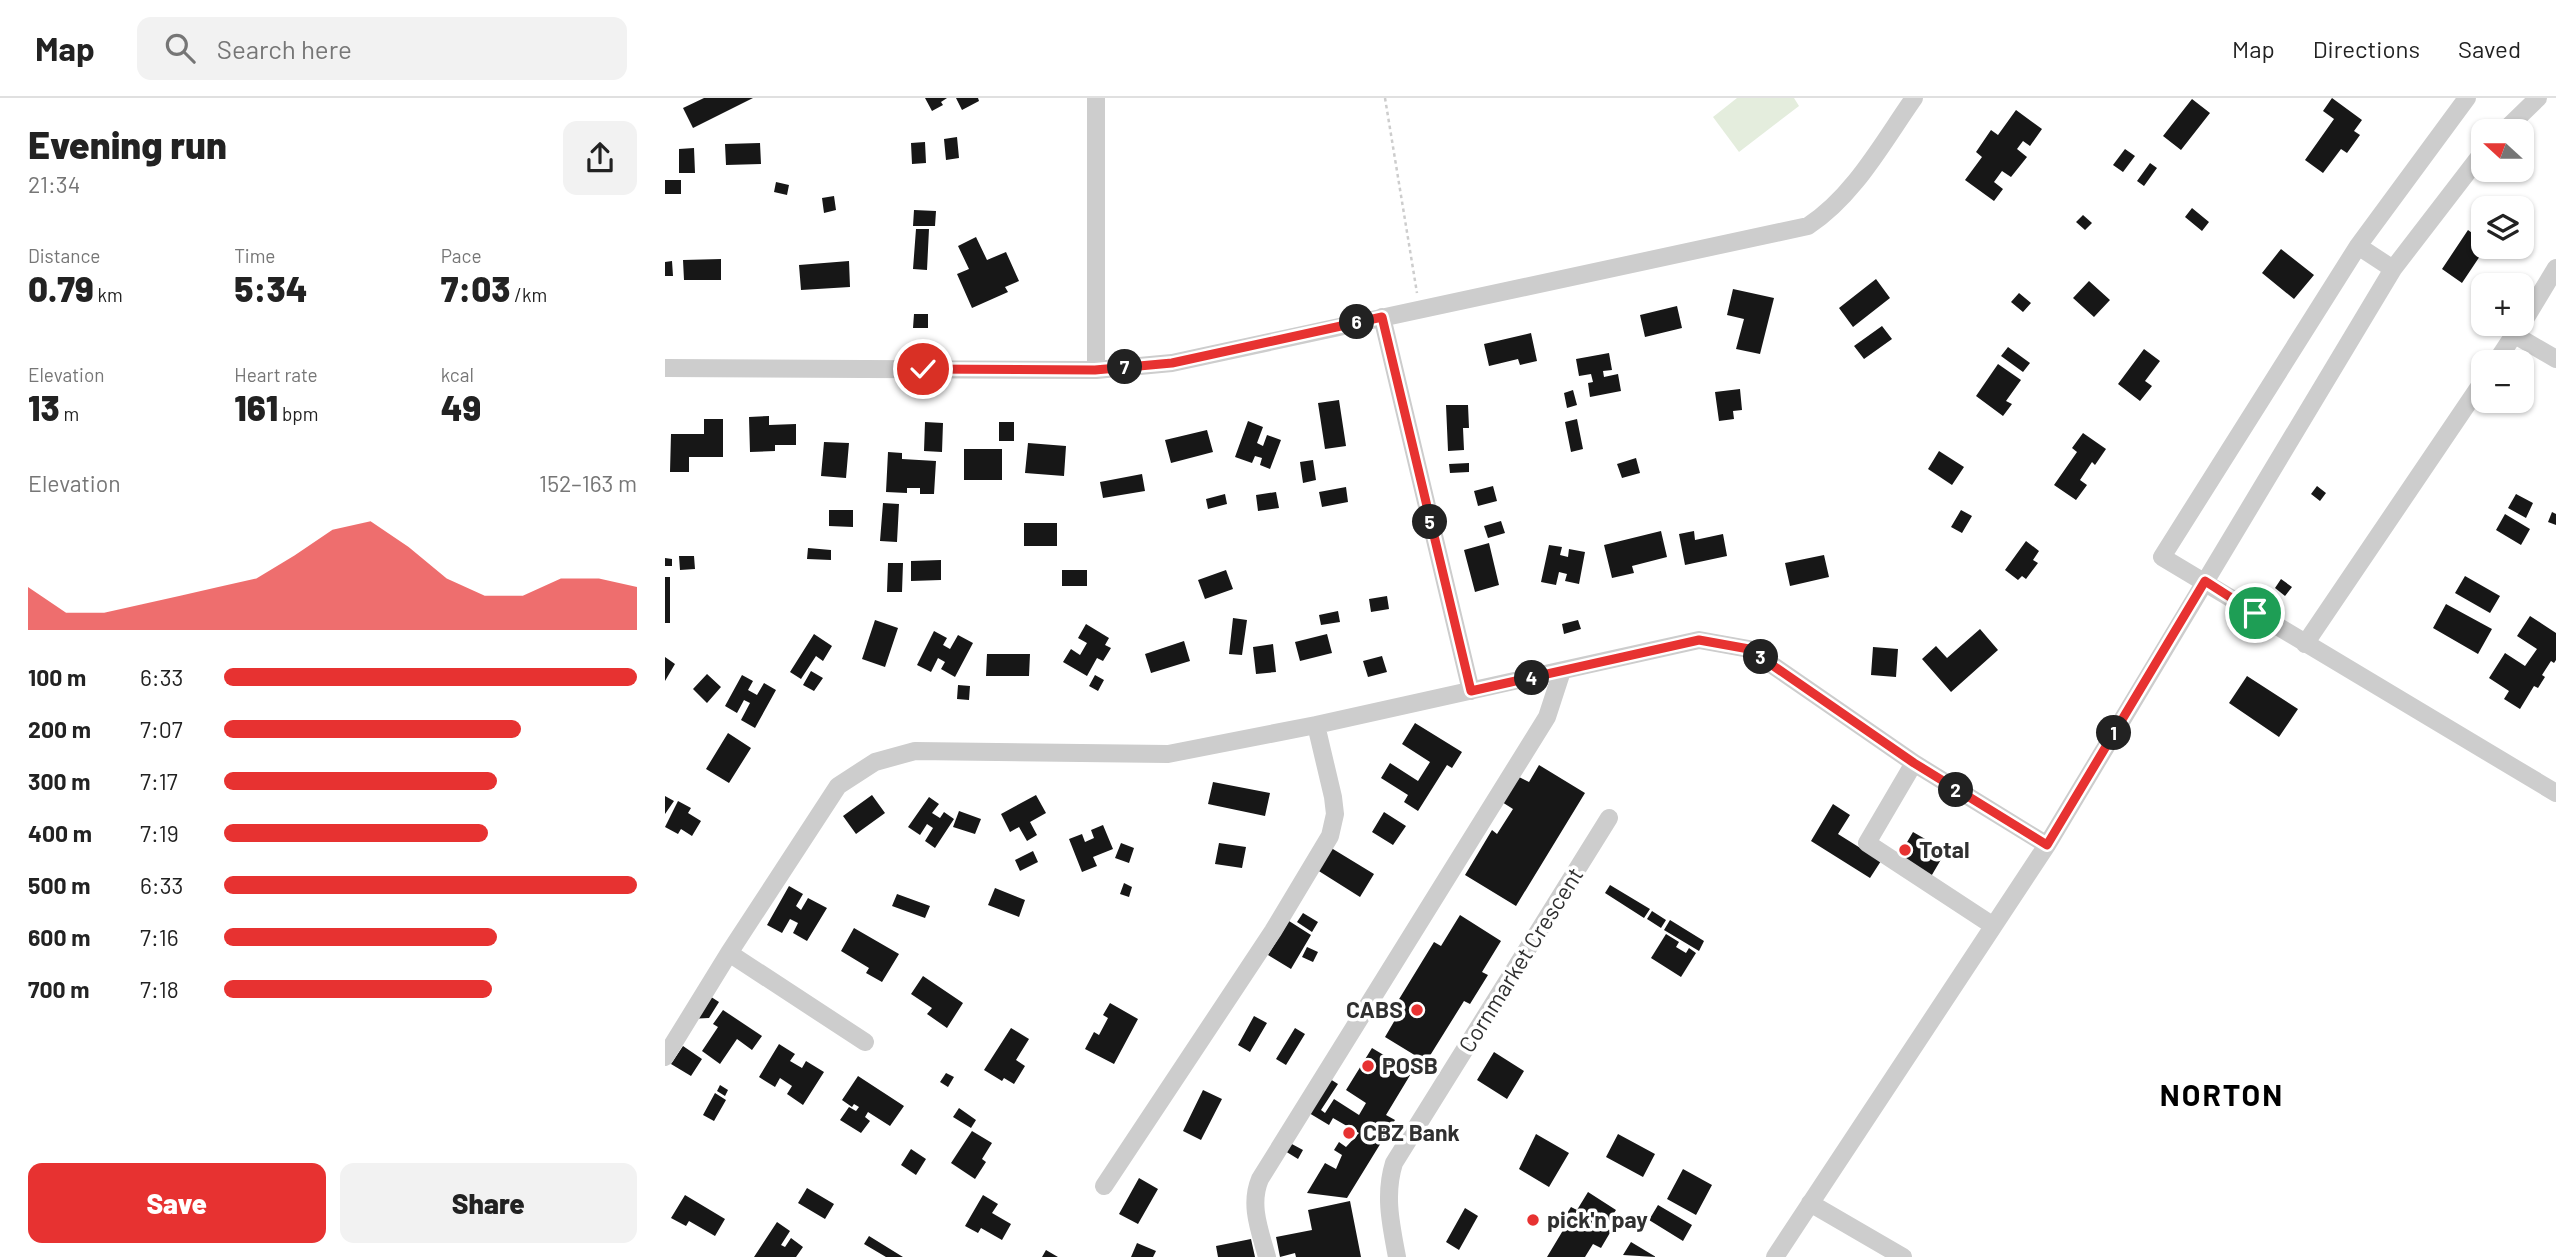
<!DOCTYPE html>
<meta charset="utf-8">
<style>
body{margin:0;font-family:Barlow,sans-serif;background:#f2f2f2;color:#222;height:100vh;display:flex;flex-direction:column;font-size:26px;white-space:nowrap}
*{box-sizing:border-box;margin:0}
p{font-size:23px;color:#767676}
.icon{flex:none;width:38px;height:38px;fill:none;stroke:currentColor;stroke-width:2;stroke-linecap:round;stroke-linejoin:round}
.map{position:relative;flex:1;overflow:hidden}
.drawer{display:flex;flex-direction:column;background:#fff;width:665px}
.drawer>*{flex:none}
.needle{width:46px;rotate:291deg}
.buttons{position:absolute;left:1806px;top:21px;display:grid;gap:14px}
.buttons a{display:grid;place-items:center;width:63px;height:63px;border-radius:14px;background:#fff;box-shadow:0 2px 5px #0004;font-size:35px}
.pin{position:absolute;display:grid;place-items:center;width:60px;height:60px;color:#fff;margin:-30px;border:4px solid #fff;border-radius:50%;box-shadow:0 2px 7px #0007}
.km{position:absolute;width:35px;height:35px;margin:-18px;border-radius:50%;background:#222;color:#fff;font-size:19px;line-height:35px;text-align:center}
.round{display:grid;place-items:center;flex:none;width:74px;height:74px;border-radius:14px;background:#f2f2f2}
.headline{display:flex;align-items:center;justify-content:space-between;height:119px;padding:0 28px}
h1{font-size:38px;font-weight:800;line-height:52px}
.figures{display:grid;grid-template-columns:repeat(3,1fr);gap:10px;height:119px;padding:7px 28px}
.figures div{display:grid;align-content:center}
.figures b{font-size:35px;font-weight:800}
.figures small{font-size:19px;font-weight:400}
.figures p{font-size:19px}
.chart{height:196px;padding:14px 28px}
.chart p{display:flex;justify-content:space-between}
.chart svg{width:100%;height:126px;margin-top:7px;fill:#e73231;opacity:.7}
.cta{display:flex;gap:14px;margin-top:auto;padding:14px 28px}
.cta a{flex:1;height:80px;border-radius:14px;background:#e73231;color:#fff;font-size:28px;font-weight:800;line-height:80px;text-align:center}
.cta a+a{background:#f2f2f2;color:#222}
ul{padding:0 28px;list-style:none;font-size:23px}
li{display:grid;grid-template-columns:112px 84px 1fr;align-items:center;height:52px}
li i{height:18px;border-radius:9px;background:#e73231}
header{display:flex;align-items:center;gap:42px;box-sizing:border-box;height:98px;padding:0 35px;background:#fff;border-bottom:2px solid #e0e0e0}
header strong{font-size:33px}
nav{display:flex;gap:38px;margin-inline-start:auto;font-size:24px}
.search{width:490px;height:63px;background:#f2f2f2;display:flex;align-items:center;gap:18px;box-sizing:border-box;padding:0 24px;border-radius:14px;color:#767676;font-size:26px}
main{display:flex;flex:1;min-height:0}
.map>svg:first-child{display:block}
</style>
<header>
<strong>Map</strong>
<div class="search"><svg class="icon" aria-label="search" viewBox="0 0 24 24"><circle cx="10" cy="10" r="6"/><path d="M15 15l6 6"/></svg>Search here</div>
<nav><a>Map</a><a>Directions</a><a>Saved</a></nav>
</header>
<main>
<section class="drawer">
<div class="headline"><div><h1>Evening run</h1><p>21:34</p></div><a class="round"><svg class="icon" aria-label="share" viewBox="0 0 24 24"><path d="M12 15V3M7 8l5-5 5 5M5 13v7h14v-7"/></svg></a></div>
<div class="figures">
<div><p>Distance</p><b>0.79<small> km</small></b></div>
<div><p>Time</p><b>5:34</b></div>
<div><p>Pace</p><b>7:03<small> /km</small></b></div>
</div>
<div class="figures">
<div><p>Elevation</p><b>13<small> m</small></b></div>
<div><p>Heart rate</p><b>161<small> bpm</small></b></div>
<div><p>kcal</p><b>49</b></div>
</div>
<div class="chart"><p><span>Elevation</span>152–163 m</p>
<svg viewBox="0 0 160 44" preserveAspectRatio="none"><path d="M0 44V29L10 38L20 38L30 35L40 32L50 29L60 26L70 18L80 9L90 6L100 15L110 26L120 32L130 32L140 26L150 26L160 29V44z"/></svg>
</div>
<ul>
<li><b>100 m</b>6:33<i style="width:100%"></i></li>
<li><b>200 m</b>7:07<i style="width:72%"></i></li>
<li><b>300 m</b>7:17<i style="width:66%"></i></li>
<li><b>400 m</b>7:19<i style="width:64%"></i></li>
<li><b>500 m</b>6:33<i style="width:100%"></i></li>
<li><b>600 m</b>7:16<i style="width:66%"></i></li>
<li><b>700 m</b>7:18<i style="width:65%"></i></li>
</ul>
<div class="cta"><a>Save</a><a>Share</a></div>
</section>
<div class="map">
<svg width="1891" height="1159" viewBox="0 0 1891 1159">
<rect width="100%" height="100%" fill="#fff"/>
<path fill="#e4eddd" d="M1072 0H1129L1134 8 1074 54 1048 19Z"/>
<path fill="#171717" d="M39 0H88L28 30 18 10Z
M260 0H282L276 4 278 7 267 13Z
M291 0H313L314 3 297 12Z
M1667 0 1697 22 1689 33 1695 37 1682 55 1676 51 1658 75 1640 62 1669 21 1658 13Z
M1527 1 1545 15 1516 52 1498 38Z
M1351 12 1377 31 1365 48 1358 43 1352 51 1362 59 1346 79 1337 73 1329 84 1338 91 1329 103 1300 82 1317 59 1311 54 1326 32 1333 37Z
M292 39 294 60 281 62 279 41Z
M260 44 261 65 247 66 246 45Z
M95 45 96 66 61 67 60 46Z
M29 50 30 75H14V51Z
M1460 51 1470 58 1458 74 1448 67Z
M1485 65 1492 70 1479 88 1472 83Z
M0 82H16V96H0Z
M111 84 124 87 122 97 109 94Z
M169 98 171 112 159 115 157 100Z
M1527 110 1544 124 1537 133 1520 119Z
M249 112 271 113 270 128H248Z
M1418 117 1427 125 1420 132 1411 124Z
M251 131H264L262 172 248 171Z
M1803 132 1818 143V149H1821L1797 185 1777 171Z
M311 139 322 162 341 154 354 183 340 189 343 194 307 210 292 176 304 171 293 148Z
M1616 151 1649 177 1629 201 1597 175Z
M56 161V182H19L18 162Z
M7 163 8 178H0V164Z
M184 163 185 189 136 192 134 167Z
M1211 181 1225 200 1188 229 1174 210Z
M1424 183 1445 202 1429 219 1408 200Z
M1068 191 1109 200 1095 256 1071 251 1079 221 1062 217Z
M1354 195 1366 205 1358 214 1346 204Z
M1012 208 1017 230 980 239 975 217Z
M249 216H263V230H248Z
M1217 228 1227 241 1199 261 1189 248Z
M866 235 872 263 855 267 853 261 824 268 819 246Z
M1343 249 1365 265 1358 274 1336 258Z
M1479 251 1495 263 1480 283 1487 288 1475 303 1453 286Z
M944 255 947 272 938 273 939 279 953 276 956 293 925 299 923 285 928 284 926 276 914 278 911 261Z
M1333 266 1356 282 1341 303 1347 306 1338 318 1311 298Z
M1075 291 1077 312 1068 313 1069 321 1054 323 1050 294Z
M908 292 912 307 902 310 899 295Z
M674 302 681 348 660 351 653 305Z
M781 307H803L804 330H798L799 352 783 353Z
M104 318V327L131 326V347H110V353L85 354 84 319Z
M39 321H58V359H24V374H5L6 336H39Z
M912 321 918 351 906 354 900 324Z
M583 323 598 329 592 345 598 348 602 337 616 342 605 371 595 367 597 360 590 358 587 365 570 359Z
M260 324 278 325 277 354 259 353Z
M334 324H349V343H334Z
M542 332 548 354 506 365 500 342Z
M1418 335 1441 351 1430 367 1427 364 1415 382 1422 387 1411 402 1389 387 1412 354 1407 350Z
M159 344 184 345 181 380 156 378Z
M363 345 401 348 399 378 360 375Z
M299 351H337V382H299Z
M1274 353 1299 369 1287 387 1263 371Z
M223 354 237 355V361L271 363 269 396H255V390H242V395L221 394Z
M971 360 975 375 957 380 952 366Z
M648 362 651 382 638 385 635 364Z
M804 365V374L785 375 784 366Z
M477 376 480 393 438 400 435 384Z
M828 388 832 403 813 408 809 393Z
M1652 388 1661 395 1655 403 1646 396Z
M681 389 683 404 657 409 654 394Z
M611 394 614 410 593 413 591 397Z
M560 396 562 406 543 411 541 401Z
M1851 396 1868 405 1861 420 1843 410Z
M218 405 234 406 232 444 215 443Z
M164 412H188V429L164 428Z
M1296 412 1307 418 1297 435 1286 429Z
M1887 414 1891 416V427L1883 424Z
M1840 416 1865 431 1856 447 1831 432Z
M836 423 840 435 823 440 819 428Z
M359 425H392V448H359Z
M996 433 1002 459 967 468 969 475 947 480 939 447Z
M1029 433 1030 442 1058 436 1062 458 1020 467 1014 436Z
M1361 443 1374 453 1368 462 1373 465 1361 481 1357 478 1353 482 1340 472Z
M824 445 834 487 810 494 799 452Z
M884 447 897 449 895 457 903 459 904 451 920 454 914 486 900 483 902 476 894 474 891 487 876 484Z
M143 450 166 452V462L142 461Z
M1159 457 1164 479 1125 488 1120 465Z
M14 458H29L30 471 15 472Z
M0 460 7 461V468H0Z
M276 462V482L246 483V463Z
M223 465H238L237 494H222Z
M397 472H422V488H397Z
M561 472 568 491 540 501 533 482Z
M1800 478 1835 498 1825 515 1790 495Z
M0 479H5V525H0Z
M1616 481 1627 489 1620 498 1610 490Z
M722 498 724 511 706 514 704 501Z
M1781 506 1827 531 1813 556 1768 530Z
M673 513 675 524 656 527 654 517Z
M1865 518 1891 535V562L1889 565 1886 563 1877 577 1880 579 1873 590 1869 588 1855 611 1839 601 1844 593 1824 580 1840 555 1860 568 1872 551 1852 538Z
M568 520 582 522 577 557 564 556Z
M210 522 233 530 220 569 197 561Z
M913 522 916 531 899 536 897 526Z
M421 526 444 540 440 547 446 550 438 563 432 560 422 578 398 564 406 551 415 557 422 545 413 540Z
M1315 531 1333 552 1286 594 1257 561 1271 548 1282 560Z
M269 533 282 540 278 547 285 551 293 537 308 545 290 579 276 571 280 564 273 560 266 574 252 567Z
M149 536 167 548 158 563 151 558 136 581 125 574Z
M662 536 667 555 635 563 630 544Z
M519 543 525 563 486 575 480 556Z
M608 546 611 574 591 576 588 549Z
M1208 549 1233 551 1231 579 1206 577Z
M322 556H365L364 578H321Z
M717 558 722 574 703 579 698 563Z
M0 559 10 566 0 583Z
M146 573 158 580 149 593 138 587Z
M42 576 56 589 42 605 28 591Z
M77 577 88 583 83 592 92 597 99 585 111 592 90 630 76 622 85 605 79 602 72 615 60 608Z
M430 577 439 582 433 593 424 588Z
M1582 578 1633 611 1614 639 1564 605Z
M293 587 305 588 304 602 292 601Z
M750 625 797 654 787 670 782 667 753 713 739 704 743 697 716 680 725 665 753 683 765 664 737 646Z
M63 635 86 650 64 685 41 671Z
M874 667 920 695 851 808 800 777 827 732 832 736 848 711 837 704 852 678 864 684Z
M548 684 605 695 600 718 543 706Z
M207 697 220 715 191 736 178 718Z
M371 697 381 715 365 724 372 737 362 743 354 729 345 734 336 716Z
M0 698 9 703 0 716Z
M264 699 274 706 267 715 275 720 279 714 289 721 270 750 260 743 268 730 262 726 255 737 243 729Z
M13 703 26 710 23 715 36 723 27 738 16 731 13 736 0 729Z
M1168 706 1185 717 1173 736 1216 763 1205 780 1146 743Z
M294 713 316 721 310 736 288 729Z
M719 714 741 728 728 747 707 734Z
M438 727 448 751 428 759 432 768 417 774 404 741 417 736 420 744 429 740 426 732Z
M1248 734 1281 753 1261 787 1228 768Z
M456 745 469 750 464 765 450 760Z
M554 745 581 749 577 770 550 766Z
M663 748 709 776 695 799 649 770Z
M368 753 373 764 355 773 350 762Z
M459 785 467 789 464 799 455 796Z
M945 787 985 811 979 820 940 795Z
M124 788 138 796 131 808 136 812 143 800 162 810 142 843 128 835 133 825 125 821 117 835 102 827Z
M330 790 360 802 354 819 323 807Z
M232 796 265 808 260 820 227 808Z
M987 813 1001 822 996 830 982 821Z
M638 815 653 824 647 834 632 824Z
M795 817 836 843 817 874 823 877 805 906 799 903 761 964 720 939 734 915 728 911 769 844 776 848Z
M1005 822 1039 843 1034 853 999 832Z
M624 823 646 837 626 871 603 857Z
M189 830 234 856 217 884 201 875 204 870 176 853Z
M1001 836 1014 844 1011 849 1021 855 1024 850 1031 855 1016 879 986 860Z
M642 849 653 854 648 864 637 859Z
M258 878 298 905 282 930 262 916 267 910 246 896Z
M40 895 54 904 44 920 23 921Z
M445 905 473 921 449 966 420 951 429 934 434 937 443 920 438 917Z
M58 912 97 938 87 952 72 941 55 966 37 953 53 929 48 926Z
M589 918 602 925 585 954 573 947Z
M346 930 364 941 351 962 360 968 349 986 339 980 337 983 319 972Z
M630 930 640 936 621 967 611 961Z
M114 946 130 956 125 963 137 970 141 963 159 974 138 1007 122 996 127 988 115 980 110 989 94 979Z
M18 948 37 961 26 978 6 966Z
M707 950 747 974 721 1017 730 1022 682 1100 642 1095 660 1065 671 1071 677 1057 669 1052 674 1044 681 1049 694 1035 668 1020 664 1027 644 1015 665 981 673 986 656 1012 660 1015 669 1001 694 1017 701 1005 681 992Z
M829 954 859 973 842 1001 812 982Z
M281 975 289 979 283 989 275 984Z
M193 978 239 1008 225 1028 203 1014 200 1019 205 1023 196 1035 175 1022 184 1009 191 1013 194 1009 189 1006 187 1009 177 1002Z
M55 987 63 992 60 998 52 993Z
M538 992 557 1001 536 1042 518 1033Z
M50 995 61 1002 49 1023 38 1017Z
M294 1010 311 1022 306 1030 288 1019Z
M307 1033 327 1045 317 1061 321 1064 310 1081 286 1065Z
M871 1036 904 1055 884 1089 854 1071Z
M953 1036 990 1056 978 1079 941 1059Z
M625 1045 638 1052 633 1061 620 1053Z
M246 1051 261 1061 251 1077 236 1067Z
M1018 1071 1047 1087 1031 1117 1002 1101Z
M474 1080 493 1091 473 1126 454 1116Z
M142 1090 169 1106 160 1121 133 1105Z
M923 1094 951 1112 940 1129 946 1133 936 1150 928 1146 920 1159H882L900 1129 895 1126 906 1109 912 1112Z
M20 1097 60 1121 50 1138 24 1123 21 1128 6 1120Z
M318 1097 333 1106 327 1115 346 1126 337 1142 316 1130 313 1135 300 1128Z
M685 1103 696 1159H631L630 1155 615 1159 611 1139 647 1132 643 1112Z
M993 1107 1027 1127 1018 1143 984 1122Z
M800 1110 813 1118 794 1152 781 1144Z
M112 1124 125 1133 116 1147 120 1149 126 1140 138 1149 131 1159H89Z
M204 1138 238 1159H221L199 1146Z
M586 1141 590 1159H553L551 1148Z
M966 1144 991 1159 958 1157Z
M472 1145 491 1153 488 1159H466Z
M381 1152 393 1159H377Z"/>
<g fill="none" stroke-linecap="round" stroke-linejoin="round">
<path stroke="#cdcdcd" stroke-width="2.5" stroke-dasharray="3.5 3.5" stroke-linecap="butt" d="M720 0 752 195"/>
<path stroke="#cdcdcd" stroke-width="18" d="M1839 33 1873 0
M1693 148 1497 459 1891 695
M1728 171 1693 148 1802 0
M717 219 806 593
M1857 226 1891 170
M1850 237 1891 261
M1831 264 1856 226
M0 270 431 272 507 265 1143 128C1189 98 1218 44 1249 0
M431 272V0
M1640 546 1818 283
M1249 665 1202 745 1327 827
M64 855 200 944
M0 959 64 855 173 688 210 664 250 653 503 656 651 627 1034 542 1084 551 1249 665 1382 747
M439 1088 608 833 665 738 670 716 668 699 651 627
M1145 1105 1238 1159
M602 1159C595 1133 584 1107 595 1081L882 619 897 573
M732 1159C726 1127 719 1097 729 1065L944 720
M1110 1159 1382 747 1728 171 1818 54"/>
</g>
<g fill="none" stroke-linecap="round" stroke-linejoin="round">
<g stroke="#fff" stroke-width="14">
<path id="route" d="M258 271 430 272 507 265 717 219 806 593 1034 542 1084 551 1249 665 1382 747 1540 483 1590 515"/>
</g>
<use href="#route" stroke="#e73231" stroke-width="9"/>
</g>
<g fill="#e73231" stroke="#fff" stroke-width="2.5">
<circle cx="1240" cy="752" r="7"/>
<circle cx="752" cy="912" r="7"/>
<circle cx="703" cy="968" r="7"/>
<circle cx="684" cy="1035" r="7"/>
<circle cx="868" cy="1122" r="7"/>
</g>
<g text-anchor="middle" stroke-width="7" stroke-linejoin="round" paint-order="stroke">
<g font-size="23" font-weight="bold" fill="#303030" stroke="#fff" text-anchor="start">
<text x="1254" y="760">Total</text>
<text x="738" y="920" text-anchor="end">CABS</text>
<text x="717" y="976">POSB</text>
<text x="698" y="1043">CBZ Bank</text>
<text x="882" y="1130">pick'n pay</text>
</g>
<g font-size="23" fill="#303030" stroke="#fff">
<text transform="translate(856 862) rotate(-58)" y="8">Cornmarket Crescent</text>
</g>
<g font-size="30" font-weight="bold" letter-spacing="2" fill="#000" stroke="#fff">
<text x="1557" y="1008">NORTON</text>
</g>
</g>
</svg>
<div class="buttons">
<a><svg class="needle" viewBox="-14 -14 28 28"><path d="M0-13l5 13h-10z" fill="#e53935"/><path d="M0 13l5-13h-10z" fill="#767676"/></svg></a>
<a><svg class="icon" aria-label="layers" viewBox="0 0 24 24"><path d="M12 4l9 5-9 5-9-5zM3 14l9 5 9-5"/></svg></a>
<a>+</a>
<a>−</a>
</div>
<div class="pin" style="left:1590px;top:515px;background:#1e9e55"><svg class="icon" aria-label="arrive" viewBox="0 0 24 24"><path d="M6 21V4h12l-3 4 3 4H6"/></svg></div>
<div class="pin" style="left:258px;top:271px;background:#d93025"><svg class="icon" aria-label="check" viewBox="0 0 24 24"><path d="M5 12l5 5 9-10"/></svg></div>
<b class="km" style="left:1449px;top:635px">1</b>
<b class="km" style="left:1291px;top:692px">2</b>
<b class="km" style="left:1096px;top:559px">3</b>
<b class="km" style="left:867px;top:580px">4</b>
<b class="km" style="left:765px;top:424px">5</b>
<b class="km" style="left:692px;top:224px">6</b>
<b class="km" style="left:460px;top:269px">7</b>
</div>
</main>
